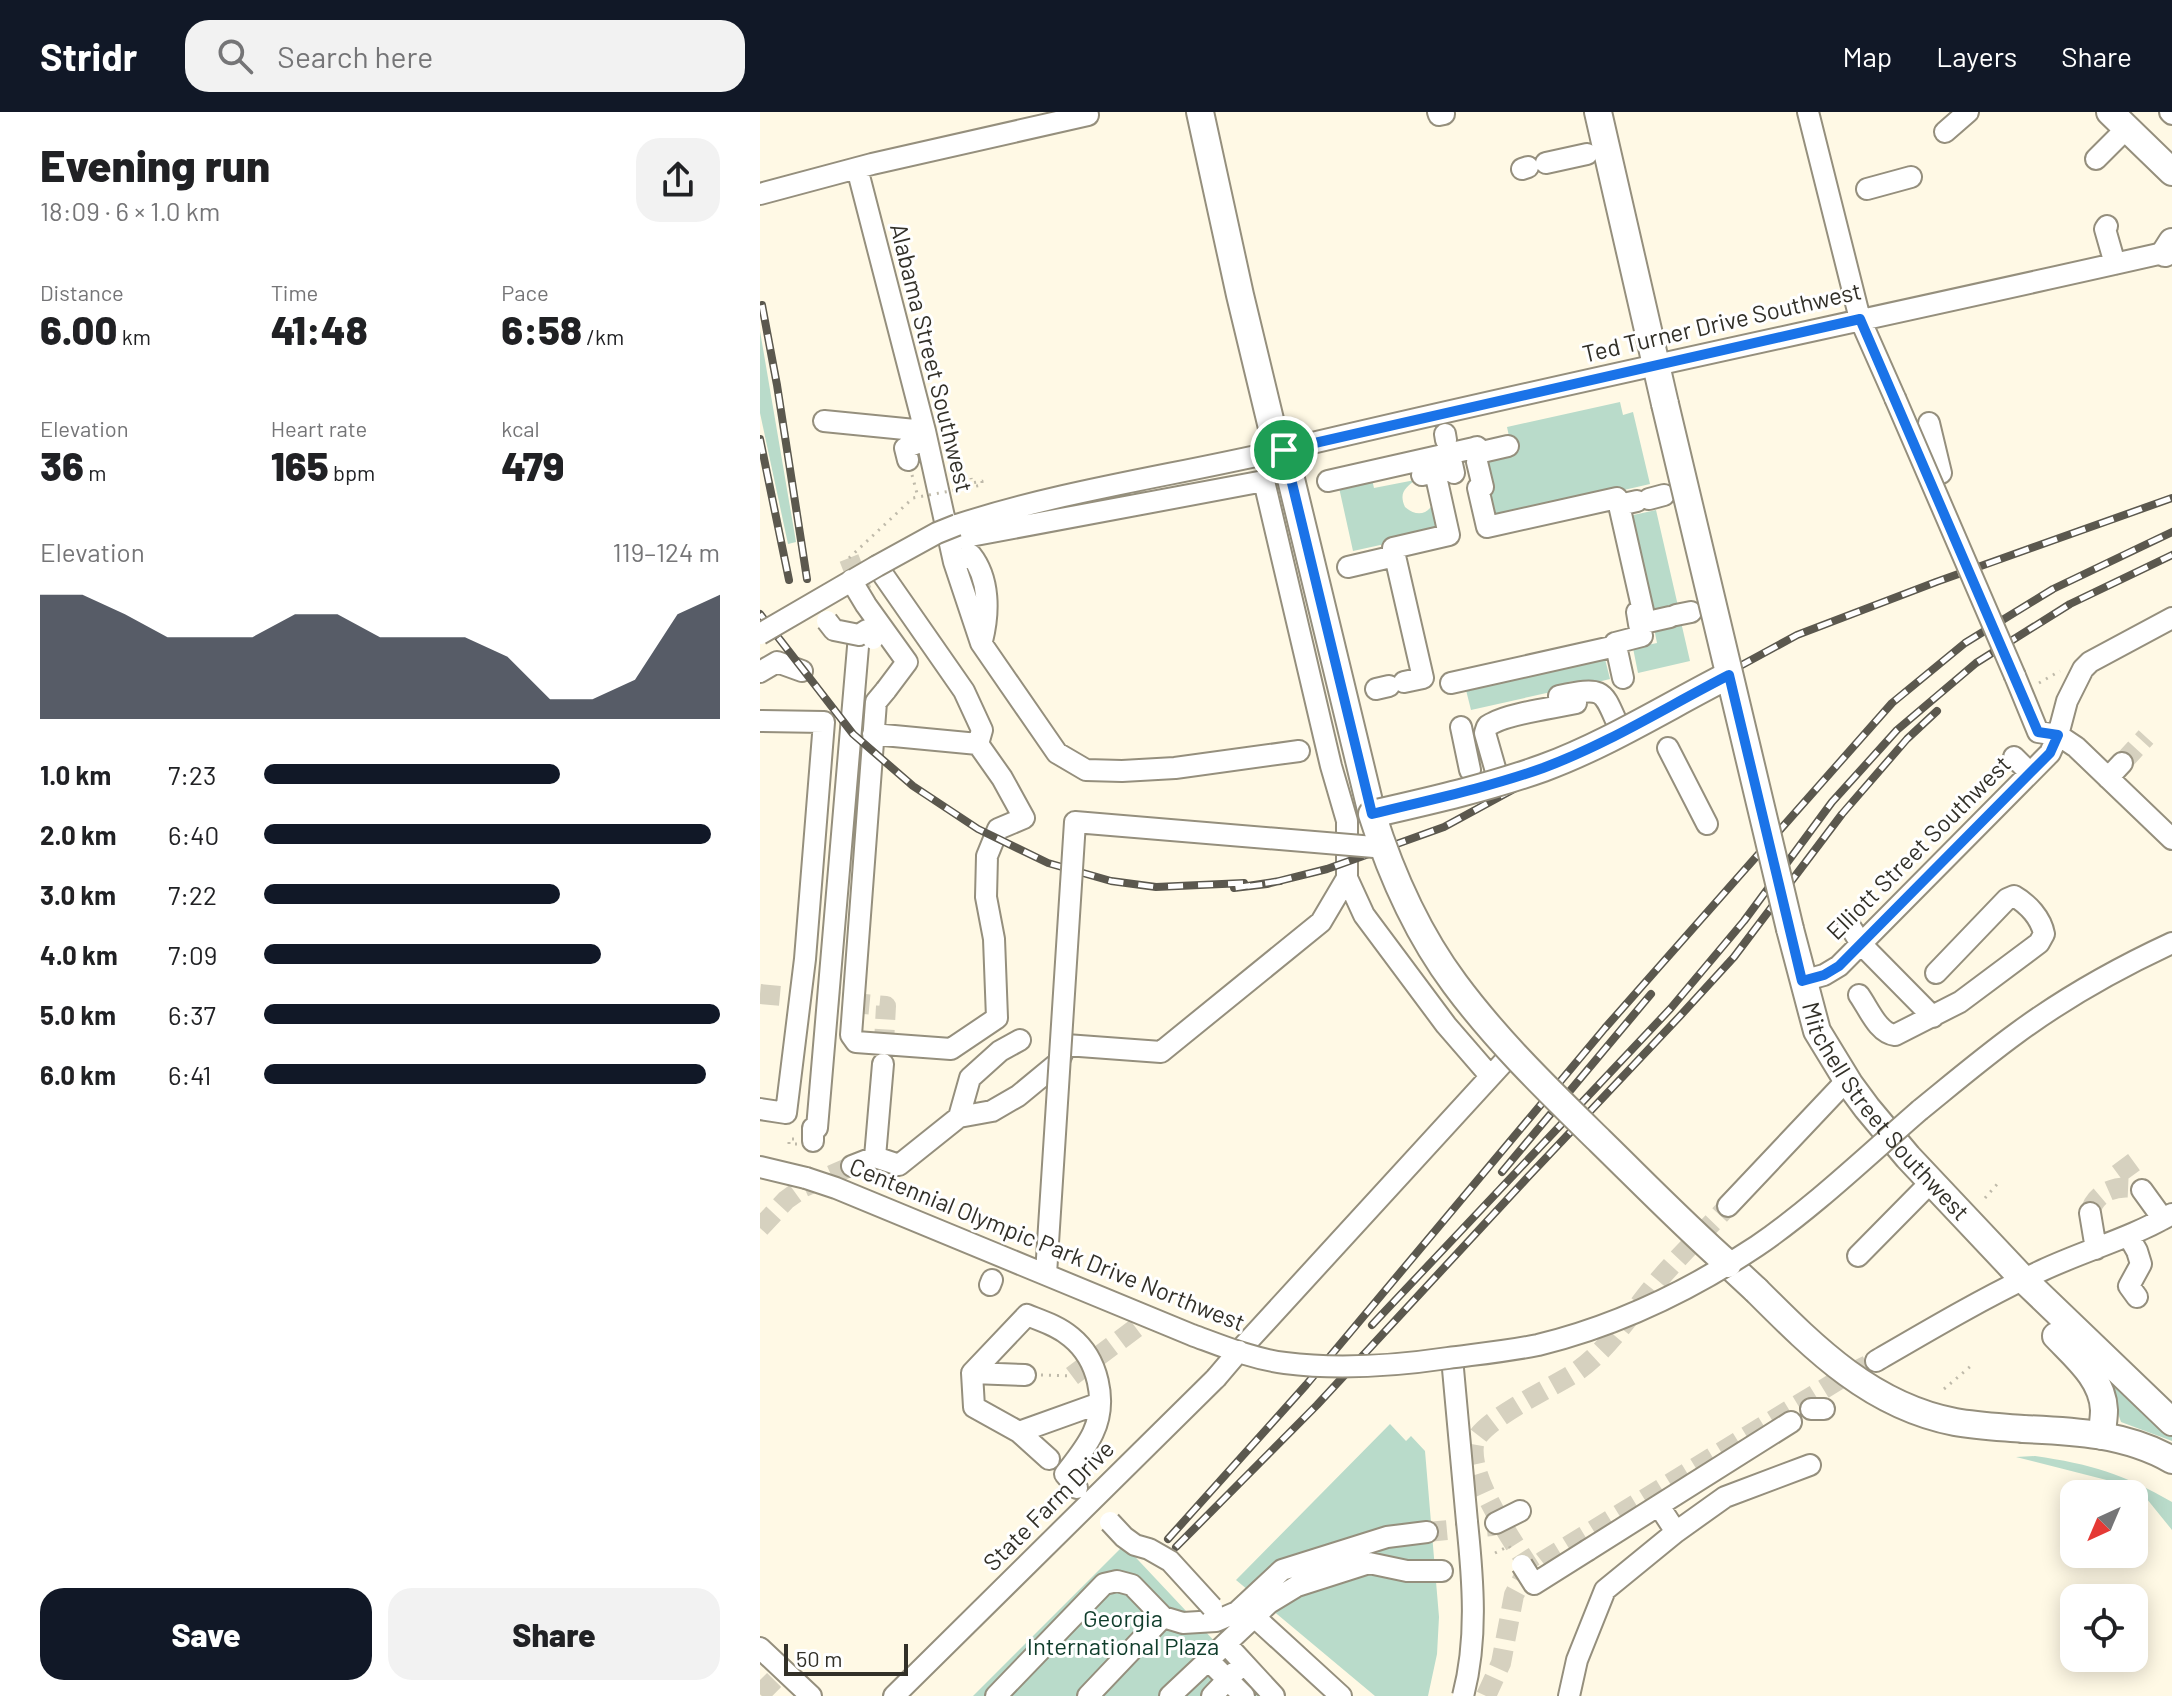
<!DOCTYPE html>
<meta charset="utf-8">
<style>
body{margin:0;font-family:Barlow,sans-serif;background:#f2f2f2;color:#202124;height:100vh;display:flex;flex-direction:column;font-size:30px;white-space:nowrap}
*{box-sizing:border-box;margin:0}
p{font-size:26px;color:#757577}
.icon{flex:none;width:44px;height:44px;fill:none;stroke:currentColor;stroke-width:2;stroke-linecap:round;stroke-linejoin:round}
.map{position:relative;flex:1;overflow:hidden}
.side{display:flex;flex-direction:column;background:#fff;width:760px}
.side>*{flex:none}
.needle{width:52px;rotate:224deg}
.fabs{position:absolute;left:1300px;top:1368px;display:grid;gap:16px}
.fabs a{display:grid;place-items:center;width:88px;height:88px;border-radius:16px;background:#fff;box-shadow:0 4px 20px #0003;font-size:40px}
.scale{position:absolute;left:24px;bottom:20px;width:124px;box-sizing:border-box;padding-left:8px;border:4px solid #323028;border-top:0;font-size:22px;line-height:28px;white-space:nowrap;color:#323028;-webkit-text-stroke:6px #fff;paint-order:stroke}
.pin{position:absolute;display:grid;place-items:center;width:68px;height:68px;color:#fff;margin:-34px;border:4px solid #fff;border-radius:50%;box-shadow:0 2px 8px #0007}
.round{display:grid;place-items:center;flex:none;width:84px;height:84px;border-radius:24px;background:#f2f2f2}
.overview{display:flex;align-items:center;justify-content:space-between;height:136px;padding:0 40px}
h1{font-size:44px;font-weight:800;line-height:60px}
.metrics{display:grid;grid-template-columns:repeat(3,1fr);gap:12px;height:136px;padding:8px 40px}
.metrics div{display:grid;align-content:center}
.metrics b{font-size:40px;font-weight:800}
.metrics small{font-size:22px;font-weight:400}
.metrics p{font-size:22px}
.chart{height:224px;padding:16px 40px}
.chart p{display:flex;justify-content:space-between}
.chart svg{width:100%;height:144px;margin-top:8px;fill:#111827;opacity:.7}
.action{display:flex;gap:16px;margin-top:auto;padding:16px 40px}
.action a{flex:1;height:92px;border-radius:24px;background:#111827;color:#fff;font-size:32px;font-weight:800;line-height:92px;text-align:center}
.action a+a{background:#f2f2f2;color:#202124}
ul{padding:0 40px;list-style:none;font-size:26px}
li{display:grid;grid-template-columns:128px 96px 1fr;align-items:center;height:60px}
li i{height:20px;border-radius:10px;background:#111827}
header{display:flex;align-items:center;gap:48px;box-sizing:border-box;height:112px;padding:0 40px;background:#111827;color:#fff}
header strong{font-size:38px}
nav{display:flex;gap:44px;margin-inline-start:auto;font-size:28px}
.search{width:560px;height:72px;background:#f2f2f2;display:flex;align-items:center;gap:20px;box-sizing:border-box;padding:0 28px;border-radius:24px;color:#757577;font-size:30px}
main{display:flex;flex:1;min-height:0}
.map>svg:first-child{display:block}
</style>
<header>
<strong>Stridr</strong>
<div class="search"><svg class="icon" aria-label="search" viewBox="0 0 24 24"><circle cx="10" cy="10" r="6"/><path d="M15 15l6 6"/></svg>Search here</div>
<nav><a>Map</a><a>Layers</a><a>Share</a></nav>
</header>
<main>
<section class="side">
<div class="overview"><div><h1>Evening run</h1><p>18:09 · 6 × 1.0 km</p></div><a class="round"><svg class="icon" aria-label="share" viewBox="0 0 24 24"><path d="M12 15V3M7 8l5-5 5 5M5 13v7h14v-7"/></svg></a></div>
<div class="metrics">
<div><p>Distance</p><b>6.00<small> km</small></b></div>
<div><p>Time</p><b>41:48</b></div>
<div><p>Pace</p><b>6:58<small> /km</small></b></div>
</div>
<div class="metrics">
<div><p>Elevation</p><b>36<small> m</small></b></div>
<div><p>Heart rate</p><b>165<small> bpm</small></b></div>
<div><p>kcal</p><b>479</b></div>
</div>
<div class="chart"><p><span>Elevation</span>119–124 m</p>
<svg viewBox="0 0 160 44" preserveAspectRatio="none"><path d="M0 44V6L10 6L20 12L30 19L40 19L50 19L60 12L70 12L80 19L90 19L100 19L110 25L120 38L130 38L140 32L150 12L160 6V44z"/></svg>
</div>
<ul>
<li><b>1.0 km</b>7:23<i style="width:65%"></i></li>
<li><b>2.0 km</b>6:40<i style="width:98%"></i></li>
<li><b>3.0 km</b>7:22<i style="width:65%"></i></li>
<li><b>4.0 km</b>7:09<i style="width:74%"></i></li>
<li><b>5.0 km</b>6:37<i style="width:100%"></i></li>
<li><b>6.0 km</b>6:41<i style="width:97%"></i></li>
</ul>
<div class="action"><a>Save</a><a>Share</a></div>
</section>
<div class="map">
<svg width="1412" height="1584" viewBox="0 0 1412 1584">
<rect width="100%" height="100%" fill="#fff9e5"/>
<path fill="#b9dbca" d="M0 219 36 430 28 432 0 301Z
M860 290 863 303 873 300 890 372 729 409 720 351 753 343 747 315Z
M611 363 614 376 655 368C647 375 638 380 645 395 656 405 669 403 674 389L684 419 593 439 578 371Z
M896 398 918 494 891 500 869 404Z
M921 510 930 549 878 561 873 536 897 531 894 516Z
M844 543 850 567 817 575 816 569 808 570 809 576 711 598 705 574Z
M1351 1270 1412 1320V1329L1361 1310 1348 1272Z
M630 1312 646 1329 651 1324 665 1339 679 1505 677 1542 668 1584H615L476 1468Z
M1275 1344C1331 1352 1363 1362 1412 1390V1418L1378 1376 1256 1345Z
M364 1433 506 1584H213Z"/>
<g fill="none" stroke-linecap="round" stroke-linejoin="round">
<path stroke="#d6d1bf" stroke-width="20" stroke-dasharray="20 10" stroke-linecap="butt" d="M89 446 102 479
M1362 651 1386 625
M0 882 126 894 123 948
M1360 1048 1382 1078
M1330 1101C1335 1078 1361 1071 1382 1078
M0 1116 26 1088 44 1075 92 1054
M312 1264 384 1210
M667 1420 732 1414 736 1411
M771 1458C753 1429 709 1368 714 1333 717 1310 795 1274 816 1260 850 1236 871 1201 897 1170 920 1143 945 1119 968 1094
M0 1568 16 1584
M726 1584 741 1551 754 1483 764 1464 783 1449 1085 1264 1116 1249"/>
<g stroke="#958f7d" stroke-width="24">
<path id="minor" d="M678 0 679 3 684 2
M1048 0 1100 207 1135 286
M1410 0 1412 2
M1185 20 1208 0
M1336 47 1367 16
M786 51 827 42
M97 56 165 319 194 450 221 531 297 641 326 658 362 659 415 656 539 639
M762 57 768 55
M1107 77 1151 65
M0 82 112 52 328 3
M1347 114 1345 117 1355 152
M64 309 165 319
M1169 311 1181 361
M685 322 686 328
M714 336 717 335 722 340 748 334
M148 348 145 336 155 332
M717 350 723 375 718 376 727 415 857 386 859 393
M692 352 694 361
M568 369 714 336V339
M889 387 904 383
M877 389 859 393 883 499 877 500 879 512
M197 413C304 378 417 363 527 337 821 267 1117 206 1412 139
M189 428 504 369 571 654 587 709V766L604 803 686 913 725 958
M635 444 663 566 644 570
M194 450 211 443C230 467 229 501 222 529
M117 454 204 579 222 618 218 632
M588 455 635 444 633 436 689 423 675 360 662 363
M916 503 931 500
M856 534 855 531 882 524 879 512 910 505
M0 560 17 550 42 559
M1255 564 1278 620 1298 623 1316 635 1412 727
M691 571 856 534 863 566
M616 577 629 574
M799 584C847 574 842 578 861 620
M0 609 64 610 45 847 26 1001 0 997
M701 615 710 658
M113 622 218 632 242 666 264 706 238 717 227 744 226 785 234 827 237 906 191 937 96 930 91 923 116 590 126 578
M908 636 947 712
M1254 645 1270 661
M1348 666 1362 651
M739 670 725 621C727 614 726 614 733 611 751 601 794 596 816 591
M1088 811 1101 832 1173 905
M1042 869 1064 863 1079 854 1290 641 1298 623 1307 589 1323 557 1330 550 1412 506
M1099 883C1109 897 1118 921 1135 923L1200 890 1279 831 1284 822C1281 806 1268 792 1254 784L1247 787 1176 861
M1160 998C1192 972 1224 945 1257 921 1306 885 1358 856 1412 831
M199 1005 210 966 240 939 260 928
M53 1029V1016H57L99 523
M115 1045 123 952
M92 1054 115 1045 139 1053 199 1005 232 999 258 984 298 951 306 933 401 940 561 810 587 766
M0 1055 46 1066
M1382 1078 1403 1107
M968 1094 1087 968
M1330 1101 1336 1137
M1369 1125 1377 1139 1381 1152 1369 1174 1377 1185
M1098 1144 1171 1070
M230 1173 232 1168
M479 1239 752 941
M692 1246 707 1410
M1116 1249C1171 1217 1225 1185 1283 1158 1326 1138 1371 1126 1412 1102
M212 1261 214 1295 259 1320 289 1347
M265 1263 212 1261 267 1203C282 1209 298 1214 311 1225 338 1247 348 1289 333 1321 326 1336 315 1349 305 1362L317 1376
M1051 1297H1064
M259 1320 340 1291
M736 1411 760 1399
M916 1420 965 1385 1050 1353
M828 1438 1031 1310
M499 1509 581 1584
M466 1532 514 1584
M0 1536 51 1584
M448 1548 484 1584
M134 1584 456 1266
M236 1584 344 1472 357 1469 372 1473 403 1505 423 1511 456 1509 477 1500 522 1458 627 1425 667 1420
M328 1584 403 1505
M410 1584 509 1491 537 1474 609 1451 647 1459H682
M452 1584 475 1560
M809 1584 817 1548 845 1478 916 1420 899 1394"/>
</g>
<g stroke="#958f7d" stroke-width="30">
<g id="major">
<path d="M440 0 480 183 513 320 524 338 612 702"/>
<path d="M838 0 905 292"/>
<path d="M1350 0 1412 60"/>
<path d="M1405 141 1412 130"/>
<path id="s1" d="M1030 817 1057 919 1090 973 1107 996 1148 1045 1264 1168 1412 1310"/>
<path d="M968 1152 996 1178"/>
<path d="M1296 1224C1316 1245 1343 1267 1344 1298 1344 1307 1342 1316 1342 1324"/>
<path d="M1263 1317C1314 1319 1367 1322 1412 1348"/>
</g>
</g>
<path stroke="#bfbaaa" stroke-width="3" stroke-dasharray="2 6" stroke-linecap="butt" d="M152 363 158 385
M199 376 212 371
M1279 571 1300 559
M37 1032H29V1027H37
M1225 1086 1239 1070
M281 1263 312 1264
M1184 1277 1212 1253
M735 1441 749 1434 751 1437"/>
<use href="#minor" stroke="#fff" stroke-width="20"/>
<use href="#major" stroke="#fff" stroke-width="26"/>
<g stroke="#5b584e" stroke-width="8">
<path id="rail" d="M2 193 17 273 47 467
M0 327 29 468
M0 502 93 622 153 674 218 717 288 751 351 769 396 775 484 771
M520 769 474 776 507 772 567 757 684 715 1037 523 1176 470 1412 386
M742 1060 891 882
M612 1213 911 896 984 809 1072 690 1137 618 1216 551 1310 492 1412 443
M408 1427 546 1273 845 916 1132 591 1205 531 1293 477 1412 420
M416 1435 557 1293 767 1066 920 904 974 845 1082 702 1147 627 1177 599"/>
</g>
<use href="#rail" stroke="#fff" stroke-width="5" stroke-dasharray="15" stroke-linecap="butt"/>
<g stroke="#958f7d" stroke-width="24" stroke-linecap="butt">
<path id="minor-bridge" d="M1135 286 1255 564
M91 468 106 493 147 550 126 578
M67 509 74 518 99 523 107 518 113 527
M0 522 117 454 177 421 197 413
M46 1066 76 1076 432 1223C462 1234 493 1247 525 1251 579 1258 634 1254 688 1246 718 1242 748 1239 778 1233 856 1214 931 1178 997 1134 1054 1095 1108 1043 1160 998
M286 1162 315 710 626 736
M456 1266 479 1239
M350 1410 364 1425 375 1433 389 1437 410 1449 452 1495
M762 1453 774 1472 828 1438
M703 1584C718 1528 713 1467 707 1410"/>
</g>
<g stroke="#958f7d" stroke-width="30" stroke-linecap="butt">
<path id="major-bridge" d="M905 292 1030 817
M968 1152C924 1113 882 1070 840 1029 789 979 738 930 695 872 657 821 631 762 612 702 669 689 727 676 783 656 848 632 908 594 969 563
M996 1178C1054 1236 1111 1294 1195 1310 1217 1314 1240 1315 1263 1317"/>
</g>
<path stroke="#bfbaaa" stroke-width="3" stroke-dasharray="2 6" stroke-linecap="butt" d="M89 446 153 386 222 373V369L212 371 211 366"/>
<use href="#minor-bridge" stroke="#fff" stroke-width="20"/>
<use href="#major-bridge" stroke="#fff" stroke-width="26"/>
</g>
<g fill="none" stroke-linecap="round" stroke-linejoin="round">
<g stroke="#fff" stroke-width="16">
<path id="route" d="M1100 207 1278 620 1298 623 1290 641 1270 661 1079 854 1064 863 1042 869 969 563C908 594 848 632 783 656 727 676 669 688 612 702L524 338Z"/>
</g>
<use href="#route" stroke="#1a73e8" stroke-width="10"/>
</g>
<g text-anchor="middle" stroke-width="6" stroke-linejoin="round" paint-order="stroke">
<g font-size="24" fill="#323028" stroke="#fff">
<text transform="translate(962 211) rotate(-13)" y="8">Ted Turner Drive Southwest</text>
<text transform="translate(171 246) rotate(76)" y="8">Alabama Street Southwest</text>
<text transform="translate(1159 736) rotate(-45)" y="8">Elliott Street Southwest</text>
<text dy="8" stroke="none"><textPath href="#s1" startOffset="210">Mitchell Street Southwest</textPath></text>
<text transform="translate(287 1133) rotate(22)" y="8">Centennial Olympic Park Drive Northwest</text>
<text transform="translate(289 1394) rotate(-45)" y="8">State Farm Drive</text>
</g>
<g font-size="24" fill="#0f3d2b" stroke="#fff">
<text x="363" y="1515">Georgia<tspan x="363" dy="28">International Plaza</tspan></text>
</g>
</g>
</svg>
<div class="fabs">
<a><svg class="needle" viewBox="-14 -14 28 28"><path d="M0-13l5 13h-10z" fill="#e53935"/><path d="M0 13l5-13h-10z" fill="#757577"/></svg></a>
<a><svg class="icon" aria-label="locate" viewBox="0 0 24 24"><circle cx="12" cy="12" r="6"/><path d="M12 2v4M12 18v4M2 12h4M18 12h4"/></svg></a>
</div>
<div class="scale">50 m</div>
<div class="pin" style="left:524px;top:338px;background:#1e9e55"><svg class="icon" aria-label="arrive" viewBox="0 0 24 24"><path d="M6 21V4h12l-3 4 3 4H6"/></svg></div>
</div>
</main>
